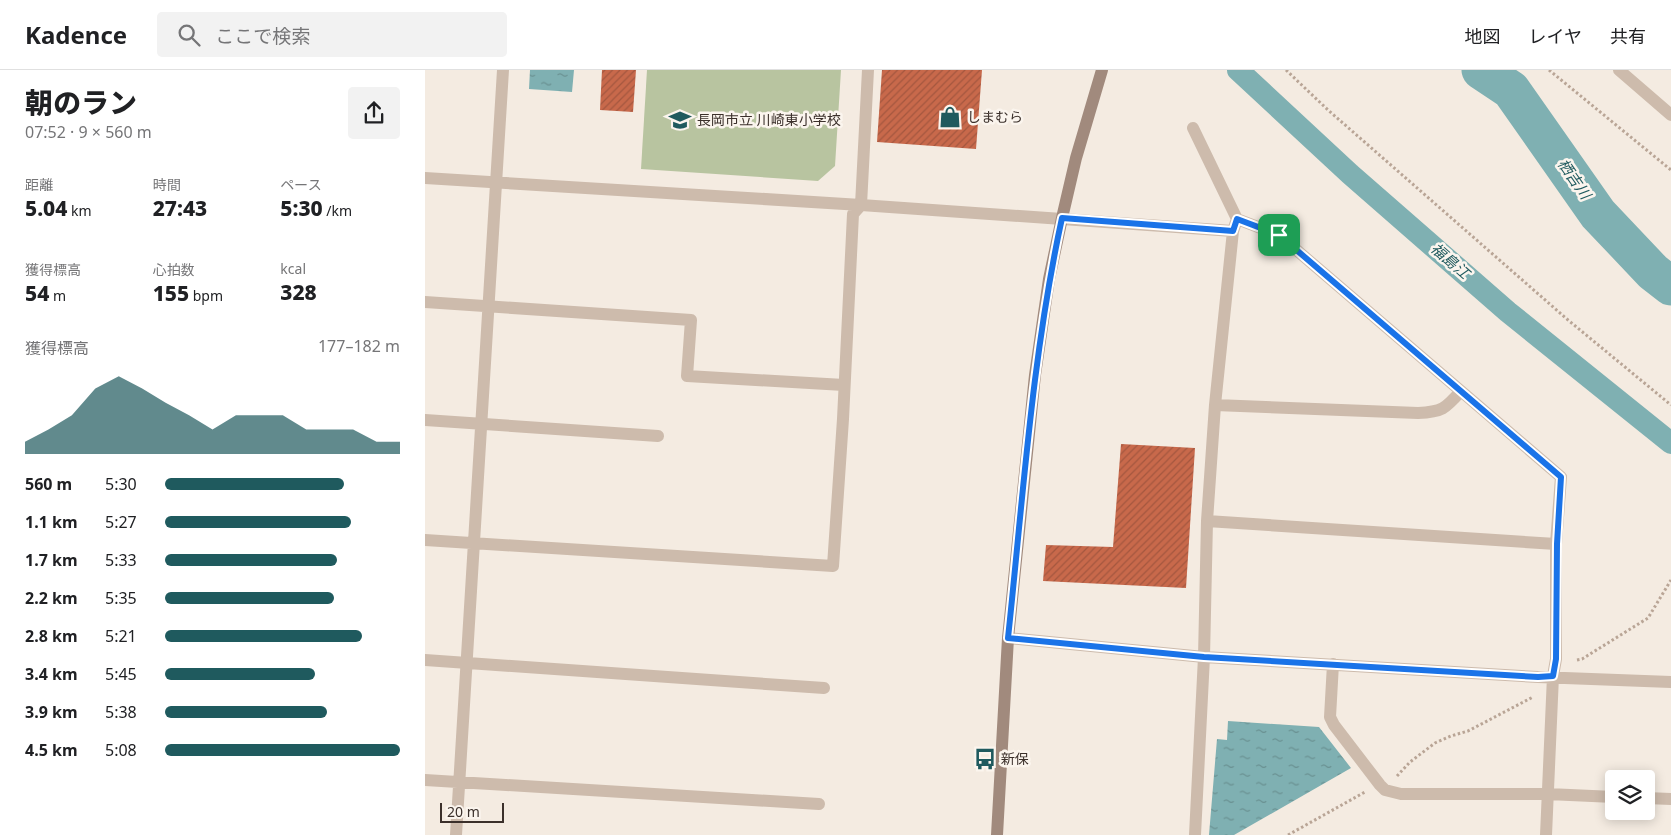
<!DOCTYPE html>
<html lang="ja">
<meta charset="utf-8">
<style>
body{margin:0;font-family:"Noto Sans","Noto Sans JP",sans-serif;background:#f2f2f2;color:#202124;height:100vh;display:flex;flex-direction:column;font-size:19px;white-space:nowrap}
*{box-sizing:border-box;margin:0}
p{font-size:16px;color:#757577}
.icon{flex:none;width:28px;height:28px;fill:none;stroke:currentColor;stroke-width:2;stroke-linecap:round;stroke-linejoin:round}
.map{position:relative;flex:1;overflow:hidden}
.drawer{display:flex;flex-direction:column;background:#fff;width:425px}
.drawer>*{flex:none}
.fabs{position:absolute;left:1180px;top:700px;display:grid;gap:10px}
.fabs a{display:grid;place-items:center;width:50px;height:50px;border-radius:5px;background:#fff;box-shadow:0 2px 12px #0003;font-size:25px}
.scale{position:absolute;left:15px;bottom:12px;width:64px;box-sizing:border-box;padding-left:5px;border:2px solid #3b302b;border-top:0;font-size:14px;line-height:18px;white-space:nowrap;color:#3b302b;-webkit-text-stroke:4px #fbf5ee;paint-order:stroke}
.pin{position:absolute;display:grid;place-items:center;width:42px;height:42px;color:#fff;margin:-21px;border-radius:10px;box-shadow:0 2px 8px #0006}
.round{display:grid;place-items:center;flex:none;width:52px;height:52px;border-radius:5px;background:#f2f2f2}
.head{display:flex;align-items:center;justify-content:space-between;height:85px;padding:0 25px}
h1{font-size:28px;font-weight:800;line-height:38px}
.stats{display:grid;grid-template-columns:repeat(3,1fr);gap:8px;height:85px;padding:5px 25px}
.stats div{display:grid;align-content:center}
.stats b{font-size:21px;font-weight:800}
.stats small{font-size:14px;font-weight:400}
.stats p{font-size:14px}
.chart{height:140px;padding:10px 25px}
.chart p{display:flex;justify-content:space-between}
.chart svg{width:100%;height:90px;margin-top:5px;fill:#1f5a5e;opacity:.7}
ul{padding:0 25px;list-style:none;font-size:16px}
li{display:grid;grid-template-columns:80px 60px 1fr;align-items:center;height:38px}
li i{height:12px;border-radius:6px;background:#1f5a5e}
header{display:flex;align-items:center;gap:30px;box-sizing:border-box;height:70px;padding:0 25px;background:#fff;border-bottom:1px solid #e0e0e0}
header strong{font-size:24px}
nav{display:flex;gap:28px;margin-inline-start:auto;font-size:18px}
.search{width:350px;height:45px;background:#f2f2f2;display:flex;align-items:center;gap:12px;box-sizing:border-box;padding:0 18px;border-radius:5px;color:#757577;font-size:19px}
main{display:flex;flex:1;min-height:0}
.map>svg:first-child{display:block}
</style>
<header>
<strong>Kadence</strong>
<div class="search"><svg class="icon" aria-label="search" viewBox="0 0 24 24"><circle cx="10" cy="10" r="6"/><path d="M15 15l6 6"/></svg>ここで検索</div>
<nav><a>地図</a><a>レイヤ</a><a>共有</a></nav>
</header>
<main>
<section class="drawer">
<div class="head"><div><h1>朝のラン</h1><p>07:52 · 9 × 560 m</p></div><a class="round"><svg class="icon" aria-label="share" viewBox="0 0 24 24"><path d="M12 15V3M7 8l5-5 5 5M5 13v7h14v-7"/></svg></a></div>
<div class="stats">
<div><p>距離</p><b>5.04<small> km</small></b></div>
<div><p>時間</p><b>27:43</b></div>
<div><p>ペース</p><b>5:30<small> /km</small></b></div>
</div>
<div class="stats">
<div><p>獲得標高</p><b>54<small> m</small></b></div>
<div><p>心拍数</p><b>155<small> bpm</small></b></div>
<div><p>kcal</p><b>328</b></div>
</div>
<div class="chart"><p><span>獲得標高</span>177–182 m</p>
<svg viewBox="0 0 160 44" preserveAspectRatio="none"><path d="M0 44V38L10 32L20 25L30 12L40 6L50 12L60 19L70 25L80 32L90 25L100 25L110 25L120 32L130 32L140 32L150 38L160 38V44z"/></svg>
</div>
<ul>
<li><b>560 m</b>5:30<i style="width:76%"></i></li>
<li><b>1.1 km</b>5:27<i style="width:79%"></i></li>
<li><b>1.7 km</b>5:33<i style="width:73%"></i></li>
<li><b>2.2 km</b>5:35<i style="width:72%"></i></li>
<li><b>2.8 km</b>5:21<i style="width:84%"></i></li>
<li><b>3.4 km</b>5:45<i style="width:64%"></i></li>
<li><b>3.9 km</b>5:38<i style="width:69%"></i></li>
<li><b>4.5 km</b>5:08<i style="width:100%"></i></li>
</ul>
</section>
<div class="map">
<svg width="1246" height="765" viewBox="0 0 1246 765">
<defs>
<pattern id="water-ripples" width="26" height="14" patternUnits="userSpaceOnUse" patternTransform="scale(1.25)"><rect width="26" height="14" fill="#7fb0b2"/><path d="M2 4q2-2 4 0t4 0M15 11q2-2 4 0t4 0" fill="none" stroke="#699091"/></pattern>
<pattern id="building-hatch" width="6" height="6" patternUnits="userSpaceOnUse" patternTransform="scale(1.25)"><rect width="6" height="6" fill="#c8694b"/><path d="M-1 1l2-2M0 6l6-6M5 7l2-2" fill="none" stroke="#a4573f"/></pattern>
</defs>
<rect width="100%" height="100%" fill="#f4ebe1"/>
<path fill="#b8c4a0" d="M222 0H416L410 96 393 111 216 99Z"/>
<path fill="url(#water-ripples)" d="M105 0H149L147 22 104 19Z
M803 651 894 657 926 698 809 765H784L792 669 802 670Z"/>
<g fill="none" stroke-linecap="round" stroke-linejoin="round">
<path stroke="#7fb0b2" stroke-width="22" d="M813 0 925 104 1083 242 1246 373"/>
<path stroke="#7fb0b2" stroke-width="39" d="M1056 0 1086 20 1173 144 1228 202 1246 216"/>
</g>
<path fill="url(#building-hatch)" d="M177 0H211L208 42 175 40Z
M457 0H557L551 79 452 72Z
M696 374 770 378 761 518 618 511 621 475 688 477Z"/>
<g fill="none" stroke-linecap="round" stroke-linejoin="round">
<path stroke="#b9a596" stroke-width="3" stroke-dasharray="2.5 2.5" stroke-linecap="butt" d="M861 0 903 40 1143 250 1246 335
M1124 0 1246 100
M1152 590 1157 589 1223 548 1246 510
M972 706 985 692 1010 673 1026 666 1043 661 1108 627
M863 765 940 722"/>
<path stroke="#cdbbac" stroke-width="12" d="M1194 0 1246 45
M768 58 812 149
M0 108 436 135 808 161
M0 232 266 250 262 306 419 315
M790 335 993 343C1017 342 1020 339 1036 321
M0 350 233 366
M782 451 1131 474
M0 470 408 496 418 349 428 144 436 135 443 0
M583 568 779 587 1113 607 1246 612
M0 590 399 618
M908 594 905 647 909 655 955 715 960 720 976 724H1123L1189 727
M0 710 394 734
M1221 728 1246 729
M31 765 78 0
M770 765 779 587 782 451 790 335 808 161 812 149 854 165 1136 407 1131 474V589L1128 606 1121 765"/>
<path stroke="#a18a7d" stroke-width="12" d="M572 765 583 568 610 305 624 209 637 148 651 88 677 0"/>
</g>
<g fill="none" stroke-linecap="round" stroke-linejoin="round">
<g stroke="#fff" stroke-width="10">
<path id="route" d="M637 148 808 161 812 149 854 165 1136 407 1132 474 1131 589 1128 606 1113 607 779 587 583 568C598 428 607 286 637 148Z"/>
</g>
<use href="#route" stroke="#1a73e8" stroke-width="6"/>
</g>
<defs>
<g id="shop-bare" transform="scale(1.725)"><path d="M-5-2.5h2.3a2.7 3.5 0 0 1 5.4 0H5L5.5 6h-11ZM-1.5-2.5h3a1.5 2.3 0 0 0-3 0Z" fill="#1f5a5e" stroke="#fbf5ee" stroke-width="2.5" paint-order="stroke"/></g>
<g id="school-bare" transform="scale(1.725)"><path d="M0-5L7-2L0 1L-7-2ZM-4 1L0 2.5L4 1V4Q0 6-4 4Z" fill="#1f5a5e" stroke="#fbf5ee" stroke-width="2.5" paint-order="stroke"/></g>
<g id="bus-bare" transform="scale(1.725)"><path d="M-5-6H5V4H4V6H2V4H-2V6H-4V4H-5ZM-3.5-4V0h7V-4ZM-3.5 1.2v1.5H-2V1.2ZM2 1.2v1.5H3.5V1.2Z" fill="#1f5a5e" stroke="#fbf5ee" stroke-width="2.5" paint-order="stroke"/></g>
</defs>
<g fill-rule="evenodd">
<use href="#shop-bare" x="525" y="47"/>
<use href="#school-bare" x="255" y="50"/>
<use href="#bus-bare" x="560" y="689"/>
</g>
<g text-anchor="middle" stroke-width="5" stroke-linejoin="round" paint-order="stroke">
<g font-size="14" fill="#3b302b" stroke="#fbf5ee" text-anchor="start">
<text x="542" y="52">しまむら</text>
<text x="272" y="55">長岡市立 川崎東小学校</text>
<text x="576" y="694">新保</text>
</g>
<g font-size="15" font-style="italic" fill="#1f5a5e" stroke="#fbf5ee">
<text transform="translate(1149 109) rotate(55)" y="5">栖吉川</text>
<text transform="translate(1025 191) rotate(41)" y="5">福島江</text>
</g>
</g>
</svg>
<div class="fabs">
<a><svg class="icon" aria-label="layers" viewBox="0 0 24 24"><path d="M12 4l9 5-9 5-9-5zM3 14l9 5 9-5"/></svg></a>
</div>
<div class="scale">20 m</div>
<div class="pin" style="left:854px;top:165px;background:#1e9e55"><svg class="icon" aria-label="arrive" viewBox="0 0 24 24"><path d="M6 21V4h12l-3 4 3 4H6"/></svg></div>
</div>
</main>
